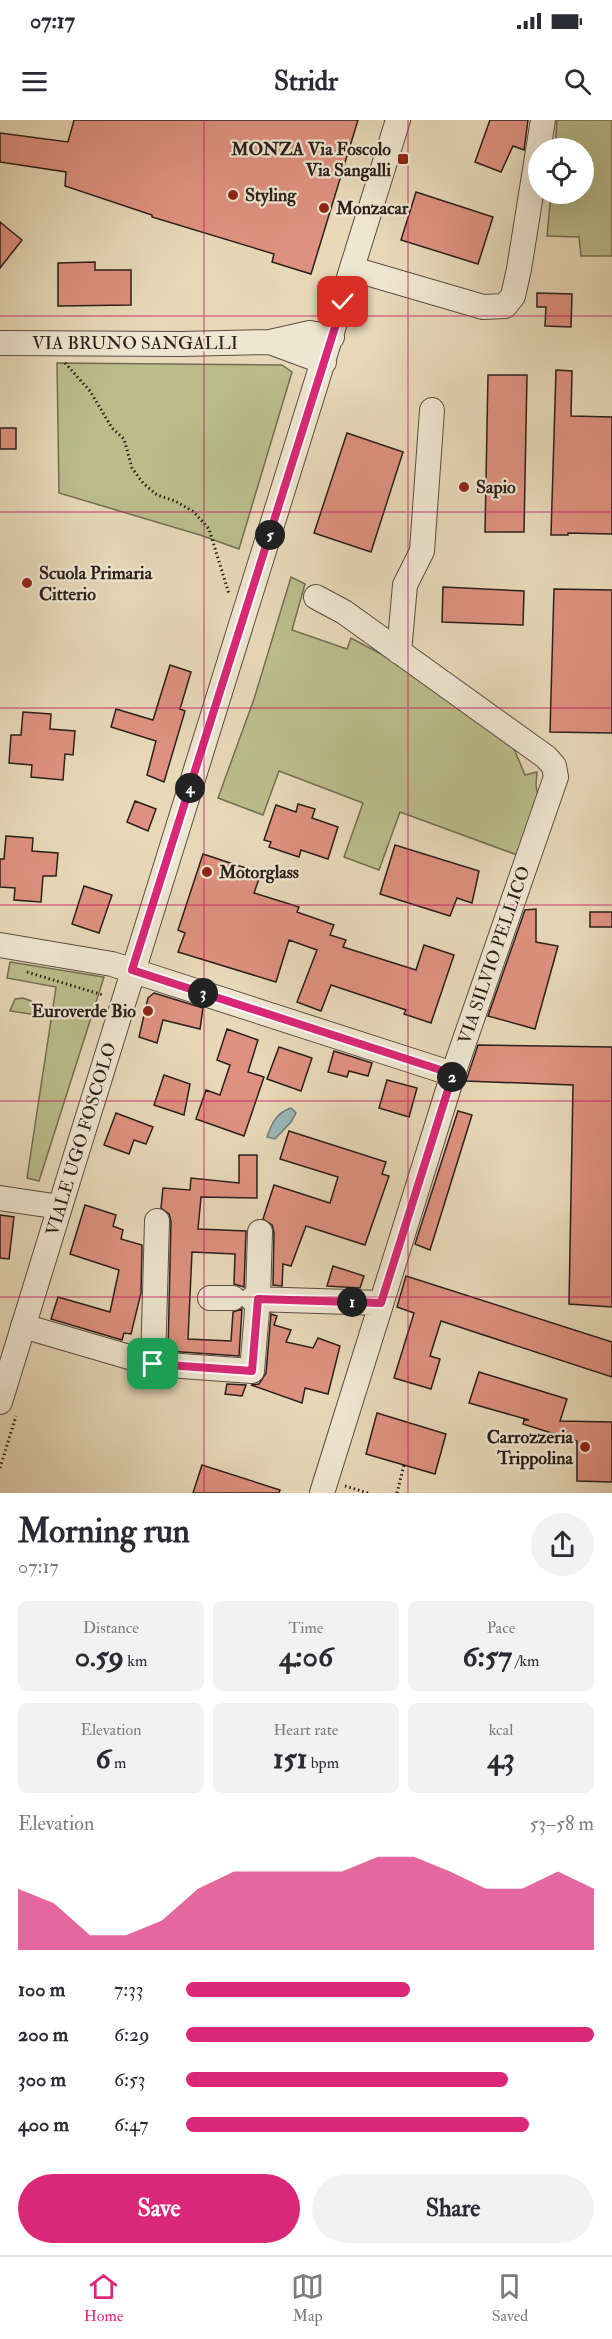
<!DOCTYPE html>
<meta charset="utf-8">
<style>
body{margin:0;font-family:"IM FELL Double Pica",serif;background:#f2f2f3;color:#2b2b33;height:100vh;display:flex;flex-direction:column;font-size:22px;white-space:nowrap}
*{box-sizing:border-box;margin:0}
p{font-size:20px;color:#7c7c81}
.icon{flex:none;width:33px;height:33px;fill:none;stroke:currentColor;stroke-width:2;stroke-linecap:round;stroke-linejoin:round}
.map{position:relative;height:1373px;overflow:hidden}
.drawer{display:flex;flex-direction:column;background:#fff;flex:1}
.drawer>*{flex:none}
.buttons{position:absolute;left:528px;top:18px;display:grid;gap:12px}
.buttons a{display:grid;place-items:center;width:66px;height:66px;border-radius:50%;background:#fff;box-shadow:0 6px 24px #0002;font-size:30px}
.pin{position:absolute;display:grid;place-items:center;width:51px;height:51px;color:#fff;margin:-26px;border-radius:12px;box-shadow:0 3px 9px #0006}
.km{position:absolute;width:30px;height:30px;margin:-15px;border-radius:50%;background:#222;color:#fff;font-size:16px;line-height:30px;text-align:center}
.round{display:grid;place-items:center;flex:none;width:63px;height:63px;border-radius:32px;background:#f2f2f3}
.overview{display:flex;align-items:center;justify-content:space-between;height:102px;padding:0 18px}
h1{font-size:33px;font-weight:800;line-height:45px}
.stats{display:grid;grid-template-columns:repeat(3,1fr);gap:9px;height:102px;padding:6px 18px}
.stats div{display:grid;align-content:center;border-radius:9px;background:#f2f2f3;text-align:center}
.stats b{font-size:30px;font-weight:800}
.stats small{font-size:16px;font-weight:400}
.stats p{font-size:16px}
.chart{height:168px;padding:12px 18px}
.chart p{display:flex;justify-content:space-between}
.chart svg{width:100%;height:108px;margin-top:6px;fill:#db2777;opacity:.7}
.button{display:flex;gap:12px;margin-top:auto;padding:12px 18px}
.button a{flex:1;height:69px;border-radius:36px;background:#db2777;color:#fff;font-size:24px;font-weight:800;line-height:69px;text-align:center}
.button a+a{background:#f2f2f3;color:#2b2b33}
ul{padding:0 18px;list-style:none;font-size:20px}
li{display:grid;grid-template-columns:96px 72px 1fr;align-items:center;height:45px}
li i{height:15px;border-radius:8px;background:#db2777}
.status{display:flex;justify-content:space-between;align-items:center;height:42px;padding:0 30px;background:#fff;direction:ltr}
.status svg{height:16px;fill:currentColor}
header{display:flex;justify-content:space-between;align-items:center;height:78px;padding:0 18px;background:#fff;font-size:27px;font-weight:800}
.dock{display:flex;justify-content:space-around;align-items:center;height:84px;border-top:2px solid #e1e1e2;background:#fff;font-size:16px;color:#7c7c81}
.dock a{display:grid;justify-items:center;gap:3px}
.dock .current{color:#db2777}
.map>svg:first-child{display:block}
</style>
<div class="status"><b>07:17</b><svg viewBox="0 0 49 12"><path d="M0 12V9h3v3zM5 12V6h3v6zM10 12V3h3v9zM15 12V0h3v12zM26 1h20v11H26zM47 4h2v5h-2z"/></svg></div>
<header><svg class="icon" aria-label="menu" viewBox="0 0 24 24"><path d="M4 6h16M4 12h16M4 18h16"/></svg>Stridr<svg class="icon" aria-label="search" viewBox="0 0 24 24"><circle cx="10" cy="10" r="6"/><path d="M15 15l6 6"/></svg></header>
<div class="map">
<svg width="612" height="1373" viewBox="0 0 612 1373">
<rect width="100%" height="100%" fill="#e7d8b8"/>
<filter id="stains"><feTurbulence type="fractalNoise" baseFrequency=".00333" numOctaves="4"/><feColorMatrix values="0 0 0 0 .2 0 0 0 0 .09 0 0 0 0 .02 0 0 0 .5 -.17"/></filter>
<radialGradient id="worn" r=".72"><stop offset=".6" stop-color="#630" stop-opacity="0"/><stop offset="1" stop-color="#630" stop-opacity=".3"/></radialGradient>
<path fill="#babd8b" stroke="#726e53" stroke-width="1.5" d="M557 0H612V136H581L579 117 547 116 551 74H584V28H555Z
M57 243 282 245 292 252 239 429 200 415 59 373Z
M291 457 305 464 292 510 347 529 351 518 415 552 509 617 525 655 537 652 536 665 539 685 520 736 400 692 379 750 344 737 363 683 279 651 263 695 218 678 254 579Z
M10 842 104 857 39 1061 27 1058 56 867 7 858Z
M23 878 31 881 37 888 36 895 10 891 15 879Z"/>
<path fill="#9ab8b8" stroke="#6e7b79" stroke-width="1.5" d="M291 988 296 993 291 1002 275 1019 267 1017C272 1003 276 993 291 988Z"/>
<path fill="#de9180" stroke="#2b1f1b" stroke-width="1.5" d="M74 0H358L311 154 272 142 274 134 152 97V95L65 66 66 52 0 42V13L68 22Z
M490 0H528L524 30 513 26 501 52 475 42Z
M416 72 493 97 478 144 401 120Z
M0 102 22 120 0 148Z
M95 142V150H131V185L58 186V143Z
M537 173 572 174 571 207 545 206 546 187H537Z
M556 250 572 251 571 296 612 297V414L568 413V415H551Z
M488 255H527L524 412H485Z
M0 308H16V329H0Z
M347 313 403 332 371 432 314 413Z
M443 467 524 471 523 505 442 502Z
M554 469 612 470V613L550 612Z
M170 545 191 552 180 589 185 591 164 662 147 655 156 621 111 607 116 589 153 600Z
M23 592 51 594 50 609 75 611 73 635 65 634 63 660 31 657 32 645 9 643 11 615H21Z
M135 681 156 689 148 711 127 702Z
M298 684 315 689 312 698 338 707 328 739 301 730 299 737 269 727 271 722 264 720 276 685 296 692Z
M6 716 33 718 32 731 58 733 56 756H43L41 782 14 780 15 768 0 767V739H4Z
M395 725 479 751 472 783 457 778 450 796 380 774Z
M203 734 261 753 254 773 299 787 297 792 334 805 330 815 346 820 343 827 416 850 424 825 454 835 431 903 404 894 406 890 331 865 321 891 297 882 317 830 289 820 276 862 178 832 185 813 178 810Z
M84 766 112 775 99 813 72 804Z
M536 789V822L558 826 535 909 488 896 525 790Z
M590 792H612V807H590Z
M154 873 203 888 200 909 163 900 157 923 139 917 148 878Z
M227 909 258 920 248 952 264 957 244 1016 196 999 206 970 220 975 230 945 217 940Z
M478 925 612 927V1187L569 1184 573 965 466 961Z
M279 927 312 938 301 971 267 959Z
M334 931 372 943 368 956 349 951 347 957 328 952Z
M164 955 190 964 184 995 154 985Z
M387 960 417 968 409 997 379 988Z
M458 991 472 995 430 1130 415 1124Z
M116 993 153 1007 146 1024 134 1020 129 1034 104 1025Z
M289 1011 386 1042 382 1054 389 1056 365 1125 306 1106 291 1146 283 1144 282 1166 273 1165 274 1112 272 1105 263 1099 274 1065 330 1083 338 1057 280 1039Z
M239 1035H257V1078L201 1077 198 1109 246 1111 244 1167 234 1164 235 1134 192 1132 188 1219 231 1221 233 1192 242 1189 239 1236 168 1231 171 1101 169 1094 161 1088 163 1068 190 1070 191 1058 239 1063Z
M85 1085 116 1095 113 1106 123 1110 121 1119 142 1125 141 1173 131 1214 124 1213 122 1220 51 1199 58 1177 110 1192 119 1150 70 1134Z
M0 1095 14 1097 9 1139 0 1138Z
M333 1146 364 1156 360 1168 327 1166Z
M406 1156 612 1222V1257L441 1201 430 1236 440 1239 431 1269 394 1258 414 1193 397 1187Z
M271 1194 277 1196 274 1205 291 1210 286 1222 313 1228 318 1218 340 1226 328 1274 305 1268 302 1283 251 1265 259 1264 266 1253Z
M479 1252 567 1279 560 1301 612 1302V1362L577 1361V1321L523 1304 524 1300H529L469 1283Z
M227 1264 246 1265 242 1276 225 1274Z
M377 1293 446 1314 435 1354 366 1334Z
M202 1345 280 1370 279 1373H193Z"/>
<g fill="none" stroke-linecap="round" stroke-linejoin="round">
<g stroke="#5a4d42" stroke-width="26">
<path id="minor" d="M353 149 483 187 505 186 513 176 519 149 543 0
M270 222 324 242
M0 223 181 224 270 222 310 213 332 217
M316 477 344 492 546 637 554 646 556 657 453 954 322 1373
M399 532 405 465 422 431 432 290
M0 825 112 844 453 954
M0 1078 60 1087
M157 1101 153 1244 252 1251 258 1179 260 1112
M210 1178H233
M252 1179 381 1183
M23 1206 153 1244
M0 1282C130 854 269 429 398 0"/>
</g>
<path stroke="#2b1f1b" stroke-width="3" stroke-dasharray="1.5 3" stroke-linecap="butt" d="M65 243 90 271 112 308 124 319 132 348 143 363 157 375 175 381 194 392 209 409 229 474
M27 852 103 875
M0 1348 16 1296
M345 1366 368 1373
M397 1373 404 1345"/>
<use href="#minor" stroke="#efe6d1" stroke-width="24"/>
</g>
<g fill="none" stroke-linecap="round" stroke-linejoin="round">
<g stroke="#fff" stroke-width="12">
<path id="route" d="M153 1244 252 1251 258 1179 381 1183 453 954 132 850 343 182"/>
</g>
<use href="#route" stroke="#db2777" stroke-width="8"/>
</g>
<path fill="none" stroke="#c2185b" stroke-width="1.5" stroke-opacity="0.55" d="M204 0V1373M408 0V1373M0 196H612M0 392H612M0 588H612M0 785H612M0 981H612M0 1177H612"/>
<g fill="#8f2418" stroke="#efe6d1" stroke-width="2">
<rect x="397" y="33" width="12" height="12" rx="3"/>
<circle cx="233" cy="75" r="6"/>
<circle cx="324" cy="88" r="6"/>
<circle cx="464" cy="367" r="6"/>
<circle cx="27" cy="463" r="6"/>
<circle cx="207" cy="752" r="6"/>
<circle cx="148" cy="891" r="6"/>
<circle cx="585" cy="1327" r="6"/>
</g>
<g text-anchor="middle" stroke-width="4.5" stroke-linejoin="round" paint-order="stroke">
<g font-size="18" font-weight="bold" fill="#2b1f1b" stroke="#efe6d1" text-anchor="start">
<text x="391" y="35" text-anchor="end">MONZA Via Foscolo<tspan x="391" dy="21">Via Sangalli</tspan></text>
<text x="245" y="81">Styling</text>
<text x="336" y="94">Monzacar</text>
<text x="476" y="373">Sapio</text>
<text x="39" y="459">Scuola Primaria<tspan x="39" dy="21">Citterio</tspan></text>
<text x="219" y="758">Motorglass</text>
<text x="136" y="897" text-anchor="end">Euroverde Bio</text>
<text x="573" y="1323" text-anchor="end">Carrozzeria<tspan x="573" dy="21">Trippolina</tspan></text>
</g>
<g font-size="18" fill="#2b1f1b" stroke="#efe6d1">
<text x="135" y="229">VIA BRUNO SANGALLI</text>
<text transform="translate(494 835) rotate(-71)" y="6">VIA SILVIO PELLICO</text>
<text transform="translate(81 1019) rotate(-73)" y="6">VIALE UGO FOSCOLO</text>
</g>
</g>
<rect width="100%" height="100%" filter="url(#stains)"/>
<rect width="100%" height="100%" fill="url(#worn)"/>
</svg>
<div class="buttons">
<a><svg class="icon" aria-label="locate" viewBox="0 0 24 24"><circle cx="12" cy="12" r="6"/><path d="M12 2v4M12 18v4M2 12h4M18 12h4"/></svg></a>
</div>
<div class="pin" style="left:153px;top:1244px;background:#1e9e55"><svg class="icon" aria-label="arrive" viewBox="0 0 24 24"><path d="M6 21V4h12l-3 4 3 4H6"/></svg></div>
<div class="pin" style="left:343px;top:182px;background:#d93025"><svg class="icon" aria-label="check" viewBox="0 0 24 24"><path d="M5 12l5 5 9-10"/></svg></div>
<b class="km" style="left:352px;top:1182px">1</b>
<b class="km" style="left:452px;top:957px">2</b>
<b class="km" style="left:203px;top:873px">3</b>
<b class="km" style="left:190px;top:668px">4</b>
<b class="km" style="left:270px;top:415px">5</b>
</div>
<section class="drawer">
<div class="overview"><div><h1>Morning run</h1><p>07:17</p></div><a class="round"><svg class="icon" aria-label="share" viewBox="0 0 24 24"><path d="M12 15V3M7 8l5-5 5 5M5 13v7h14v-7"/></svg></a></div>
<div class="stats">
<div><p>Distance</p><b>0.59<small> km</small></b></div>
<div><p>Time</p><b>4:06</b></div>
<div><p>Pace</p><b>6:57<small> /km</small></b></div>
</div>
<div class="stats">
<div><p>Elevation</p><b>6<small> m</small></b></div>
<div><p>Heart rate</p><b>151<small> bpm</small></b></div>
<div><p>kcal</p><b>43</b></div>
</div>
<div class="chart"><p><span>Elevation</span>53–58 m</p>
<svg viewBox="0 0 160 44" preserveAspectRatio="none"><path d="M0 44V19L10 25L20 38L30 38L40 32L50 19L60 12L70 12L80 12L90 12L100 6L110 6L120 12L130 19L140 19L150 12L160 19V44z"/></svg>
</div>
<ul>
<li><b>100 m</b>7:33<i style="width:55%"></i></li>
<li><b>200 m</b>6:29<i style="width:100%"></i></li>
<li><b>300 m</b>6:53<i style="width:79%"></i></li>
<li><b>400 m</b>6:47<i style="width:84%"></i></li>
</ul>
<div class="button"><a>Save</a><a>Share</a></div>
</section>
<nav class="dock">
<a class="current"><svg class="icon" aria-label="home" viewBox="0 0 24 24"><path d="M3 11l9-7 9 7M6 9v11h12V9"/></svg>Home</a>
<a><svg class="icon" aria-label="map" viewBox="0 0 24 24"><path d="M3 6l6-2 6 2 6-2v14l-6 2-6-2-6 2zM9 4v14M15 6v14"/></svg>Map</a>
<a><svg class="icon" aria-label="saved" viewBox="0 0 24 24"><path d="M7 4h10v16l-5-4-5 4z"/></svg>Saved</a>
</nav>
